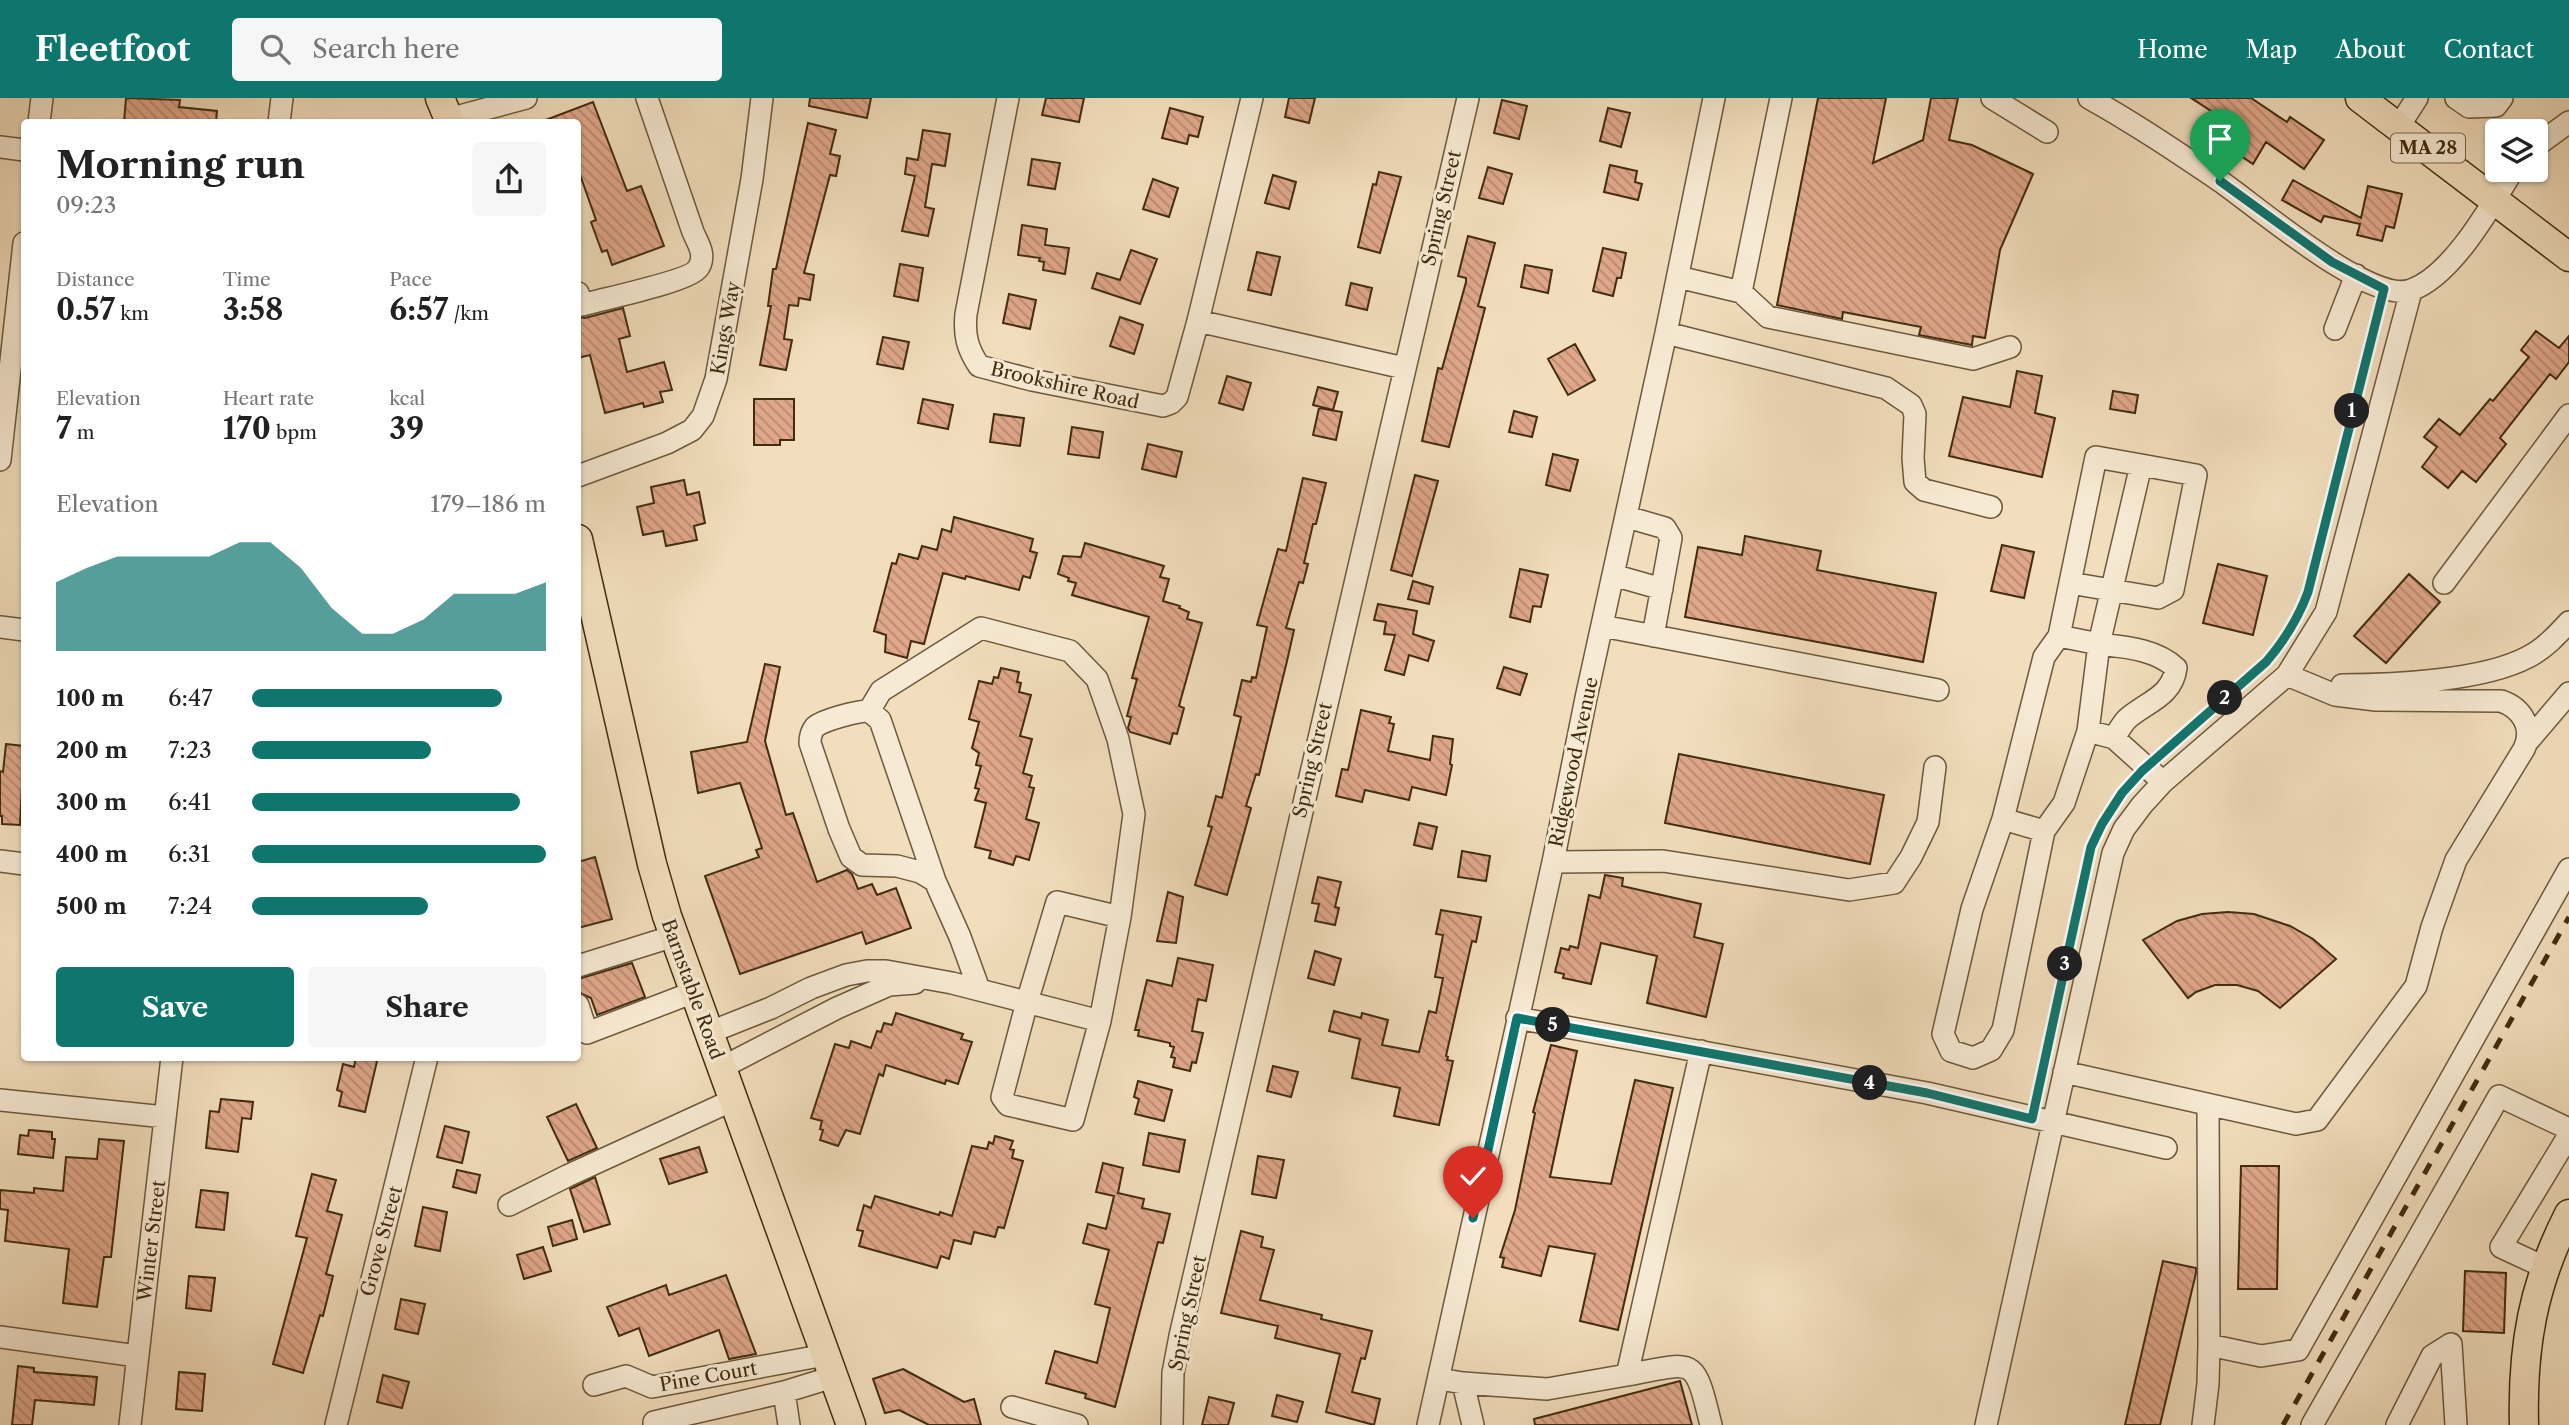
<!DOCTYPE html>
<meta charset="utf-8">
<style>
body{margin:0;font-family:"Libre Caslon Text",serif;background:#f6f6f6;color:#222;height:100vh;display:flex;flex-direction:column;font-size:26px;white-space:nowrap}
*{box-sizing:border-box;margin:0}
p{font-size:23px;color:#767676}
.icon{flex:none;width:38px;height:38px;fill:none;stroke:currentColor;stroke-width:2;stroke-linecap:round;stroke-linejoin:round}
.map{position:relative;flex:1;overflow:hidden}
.details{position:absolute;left:21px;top:21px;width:560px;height:942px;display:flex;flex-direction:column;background:#fff;border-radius:7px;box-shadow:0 2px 5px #0004}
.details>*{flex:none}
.fabs{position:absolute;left:2485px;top:21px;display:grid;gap:14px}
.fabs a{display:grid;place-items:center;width:63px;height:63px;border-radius:7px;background:#fff;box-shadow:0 2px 5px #0004;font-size:35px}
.pin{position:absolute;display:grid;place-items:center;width:60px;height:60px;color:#fff;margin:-72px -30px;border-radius:50% 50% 50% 0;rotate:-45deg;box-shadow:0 0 7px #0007}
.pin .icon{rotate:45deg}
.km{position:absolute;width:35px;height:35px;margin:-18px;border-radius:50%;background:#222;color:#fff;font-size:19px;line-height:35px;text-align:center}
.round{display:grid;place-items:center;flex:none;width:74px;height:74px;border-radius:7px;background:#f6f6f6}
.head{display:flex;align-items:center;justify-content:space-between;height:119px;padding:0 35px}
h1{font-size:38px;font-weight:800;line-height:52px}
.metrics{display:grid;grid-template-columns:repeat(3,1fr);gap:10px;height:119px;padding:7px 35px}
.metrics div{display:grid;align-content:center}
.metrics b{font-size:30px;font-weight:800}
.metrics small{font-size:19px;font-weight:400}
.metrics p{font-size:19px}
.chart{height:196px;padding:14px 35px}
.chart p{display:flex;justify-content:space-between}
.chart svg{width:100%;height:126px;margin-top:7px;fill:#0f766e;opacity:.7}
.cta{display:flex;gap:14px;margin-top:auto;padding:14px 35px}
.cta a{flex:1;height:80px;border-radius:7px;background:#0f766e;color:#fff;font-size:28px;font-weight:800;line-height:80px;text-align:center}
.cta a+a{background:#f6f6f6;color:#222}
ul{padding:0 35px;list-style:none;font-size:23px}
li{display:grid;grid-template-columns:112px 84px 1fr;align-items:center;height:52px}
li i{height:18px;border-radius:9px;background:#0f766e}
header{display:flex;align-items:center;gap:42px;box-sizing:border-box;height:98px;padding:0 35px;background:#0f766e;color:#fff}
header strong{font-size:33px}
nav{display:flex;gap:38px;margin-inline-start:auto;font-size:24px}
.search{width:490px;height:63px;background:#f6f6f6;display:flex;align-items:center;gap:18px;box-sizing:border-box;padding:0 24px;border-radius:7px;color:#767676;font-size:26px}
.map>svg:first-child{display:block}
</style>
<header>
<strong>Fleetfoot</strong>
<div class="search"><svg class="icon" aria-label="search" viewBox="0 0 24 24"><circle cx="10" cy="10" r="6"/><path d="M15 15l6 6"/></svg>Search here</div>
<nav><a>Home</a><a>Map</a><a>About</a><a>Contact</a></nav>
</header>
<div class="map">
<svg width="2569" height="1327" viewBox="0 0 2569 1327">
<defs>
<pattern id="building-back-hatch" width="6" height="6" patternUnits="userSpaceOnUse" patternTransform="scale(1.75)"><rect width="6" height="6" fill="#e0a78a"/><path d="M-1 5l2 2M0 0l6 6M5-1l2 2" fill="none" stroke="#b7886f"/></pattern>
</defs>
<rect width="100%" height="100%" fill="#f2debd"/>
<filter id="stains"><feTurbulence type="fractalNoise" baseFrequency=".00286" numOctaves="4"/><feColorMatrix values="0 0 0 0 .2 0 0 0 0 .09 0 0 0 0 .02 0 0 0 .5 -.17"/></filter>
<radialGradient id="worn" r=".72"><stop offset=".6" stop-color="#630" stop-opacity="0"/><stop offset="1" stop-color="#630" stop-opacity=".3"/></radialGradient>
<path fill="url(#building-back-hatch)" stroke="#412c10" stroke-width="2" d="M126 0 180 2 179 9 217 13 216 24H124Z
M810 0H871L867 20 809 8Z
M1046 0H1084L1079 24 1042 17Z
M1289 0H1315L1309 25 1285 19Z
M1818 0H1886L1873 65 1923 42 1931 0H1958L1949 42 1972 47 2033 76 2000 152 1985 240 1973 238 1972 247 1919 237 1921 229 1843 214 1842 221 1777 207Z
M2191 0H2251L2287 24 2290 19 2324 42 2304 71 2266 44 2253 66 2217 42 2228 24Z
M1502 2 1527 8 1519 41 1494 35Z
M593 4 627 93 641 88 664 148 612 167 607 152 602 154 591 124 596 122 578 71V24L543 23Z
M1170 10 1203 19 1198 39 1189 37 1187 46 1162 40Z
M1608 10 1630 15 1621 49 1600 43Z
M808 25 836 32 830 56 840 58 836 78 830 77 804 175 814 177 810 202 799 200 798 208 789 207 784 241 792 242 786 272 760 267 771 208H768L773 171H776Z
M923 32 950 36 945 68 932 66 925 109 934 111 928 138 902 133 915 78 905 76 907 60 918 62Z
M1032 61 1060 65 1055 91 1028 87Z
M1610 67 1637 73 1635 84 1642 86 1638 102 1604 94Z
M1488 69 1512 76 1503 106 1479 100Z
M1379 74 1401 79 1380 155 1358 149 1373 86 1376 87Z
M1273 77 1296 84 1289 111 1265 105Z
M1153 81 1178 90 1169 119 1143 111Z
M2293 82 2361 120 2368 88 2402 96 2394 130 2386 128 2382 143 2357 137 2360 126 2324 118 2321 124 2282 102Z
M1022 127 1047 131 1045 147 1069 150 1065 176 1043 172 1044 164 1039 163 1040 160 1018 157Z
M1468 138 1495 145 1478 208 1485 210 1449 349 1422 343 1438 270 1442 271 1466 184V180L1458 178Z
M1603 150 1626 155 1621 180H1617L1613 198 1593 193Z
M1131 152 1157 161 1140 206 1092 190 1097 175 1120 182Z
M1257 154 1280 159 1271 197 1248 192Z
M900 166 923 170 918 203 894 198Z
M1525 167 1552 172 1548 195 1521 189Z
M1351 185 1372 190 1367 212 1346 207Z
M1009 196 1036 202 1030 231 1003 225Z
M623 210 630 238 619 241 627 274 664 264 672 292 660 294 663 304 644 309 643 305 605 315 590 257 578 260V219L585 220Z
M1120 219 1143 227 1134 256 1110 248Z
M2536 233 2559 250 2569 238V264L2556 281 2550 276 2500 340 2506 346 2476 384 2462 373 2448 390 2422 369 2437 349 2424 339 2439 321 2460 337 2490 301 2493 303 2529 259 2521 252Z
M883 239 909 244 903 271 877 266Z
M1575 246 1595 282 1568 297 1548 261Z
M2017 273 2042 278 2035 315 2055 320 2042 379 1949 358 1963 299 2010 309Z
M1227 278 1251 285 1243 312 1219 305Z
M1318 289 1338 294 1333 312 1313 307Z
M2113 293 2138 297 2135 315 2110 311Z
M754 301H794V342H780V347H754Z
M923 301 953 307 948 331 918 325Z
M1319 310 1342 314 1336 342 1313 337Z
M1514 313 1537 319 1532 339 1509 334Z
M994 316 1024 320 1020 348 990 344Z
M1072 329 1103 334 1099 360 1068 356Z
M1148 346 1182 354 1176 379 1142 371Z
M1553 356 1578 362 1570 393 1546 387Z
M1415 377 1438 383 1412 478 1391 472Z
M1303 380 1326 385 1316 426H1313L1304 465 1308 466 1303 485 1299 484 1286 530 1294 532 1287 563 1259 677 1256 676 1246 708 1251 710 1227 797 1195 787 1212 729 1208 728 1216 698 1222 700 1241 619 1234 617 1242 582 1251 584 1252 579 1256 580 1267 529 1257 527 1278 451 1286 453Z
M684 382 687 397 699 394 705 425 694 428 697 442 666 448 663 433 643 437 637 409 654 405 651 389Z
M954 419 1033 441 1030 453 1037 455 1030 480 1023 478 1019 492 966 478 965 481 943 475 924 546 911 543 907 560 885 554 886 537 874 533 892 465 896 466 899 456 918 461 922 448 937 452 942 431 951 434Z
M1745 438 1821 453 1817 472 1936 495 1923 564 1685 519 1698 449 1742 457Z
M1085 445 1164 468 1160 479 1169 481 1163 503 1180 508 1179 510 1189 514 1187 521 1202 525 1179 608 1184 610 1177 636 1173 635 1170 646 1130 634 1128 630 1131 619 1127 618 1137 581 1132 580 1149 519 1072 497 1076 485 1068 483 1069 480 1058 476 1063 458 1081 459Z
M2002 447 2034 454 2024 500 1991 493Z
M2218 466 2267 478 2253 537 2203 525Z
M1520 471 1548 477 1541 509 1533 508 1530 524 1510 519Z
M2409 476 2440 504 2386 565 2354 538Z
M1413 483 1433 489 1429 506 1408 501Z
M1378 506 1417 513 1413 536 1434 543 1428 563 1409 557 1404 577 1385 572 1395 537 1384 536 1386 524 1374 522Z
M765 566 780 569 765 643 786 717 793 715 817 784 847 772 852 776 858 791 872 786 877 797 896 790 911 830 866 846 862 834 740 876 705 778 759 759 756 752 762 750 740 685 698 695 691 654 747 644Z
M1504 569 1527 576 1520 597 1497 590Z
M1001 570 1019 574 1017 584 1021 585 1019 594 1031 597 1020 638 1032 641 1023 675 1032 678 1029 689 1034 690 1026 721 1039 725 1029 762 1016 758 1013 767 989 760 991 753 975 749 986 705 975 702 979 691 975 690 981 668 976 667 979 655 972 650 979 624 969 621 979 583 992 586 994 579 998 580Z
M1361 612 1391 619 1389 625 1394 626 1388 653 1430 662 1433 638 1453 641 1450 666 1452 667 1446 697 1412 689 1409 702 1365 692 1362 704 1336 698 1342 671 1348 672Z
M6 646 24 648 20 727 2 726V718H0V673L3 674Z
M1679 656 1884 697 1870 766 1665 725Z
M1419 725 1437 729 1432 751 1414 747Z
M1462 753 1490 758 1486 783 1458 779Z
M595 759 612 821 578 830V764Z
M1605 777 1623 780 1622 788 1701 806 1694 839 1723 846 1706 919 1647 905 1657 858 1601 845 1591 886 1563 880 1564 876 1555 874 1561 850 1569 852 1570 848 1578 850 1589 797 1600 800Z
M1318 779 1341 784 1335 809 1339 810 1335 827 1315 823 1319 806 1312 805Z
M1168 794 1183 799 1176 845 1157 843Z
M1441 812 1481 819 1476 844 1472 843 1446 958 1448 959 1447 962 1453 963 1439 1027 1394 1018 1400 990 1352 980 1360 941 1329 933 1334 913 1361 920 1362 915 1388 922 1382 947 1419 954 1429 913 1436 915 1443 880 1435 879 1443 837 1436 836Z
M2228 814 2254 816 2290 828 2313 841 2336 861 2280 910 2258 893 2237 887H2215L2196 894 2188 900 2143 842 2177 823 2202 816Z
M1315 853 1341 861 1334 887 1308 880Z
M1178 860 1213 867 1206 903 1198 901 1192 933 1203 935 1196 965 1192 964 1190 973 1173 969 1175 960 1171 959 1174 949 1170 948V945L1138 938 1139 932H1135L1147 882 1172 888Z
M632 865 645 899 597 917 591 900 578 894V881Z
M896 915 963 936 961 941 972 944 958 986 946 982 945 986 886 967 883 978 879 976 860 1036 846 1032 838 1048 820 1042 823 1032 820 1031 822 1023 811 1020 835 946 849 950 851 943 871 950 877 933 881 934 884 925 892 927Z
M1551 947 1577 953 1550 1079 1611 1086 1635 982 1673 990 1618 1232 1580 1223 1595 1156 1549 1148 1541 1178 1502 1169 1504 1160 1500 1159 1515 1112 1535 1015 1533 1014Z
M356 959H378L365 1014 339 1008 342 994 337 992 343 966 354 969Z
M1273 968 1298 974 1291 999 1267 993Z
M1138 983 1172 992 1164 1023 1135 1016 1139 1001 1134 999Z
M221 1001 253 1004 251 1021 242 1020 238 1054 206 1050 210 1013 219 1014Z
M576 1006 597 1050 568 1063 547 1019Z
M445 1028 469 1034 462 1065 437 1059Z
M29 1032 52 1034V1041H55L53 1060 18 1056 20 1037 28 1038Z
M1149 1035 1185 1042 1179 1074 1143 1067Z
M995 1038 1013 1043 1010 1051 1014 1052 1012 1060 1023 1063 1004 1130 998 1129 995 1139 974 1134 971 1146 954 1142 949 1161 941 1158 937 1170 859 1148 863 1133 857 1132 864 1107 871 1110 875 1098 939 1117 940 1114 952 1118 972 1048 987 1051 989 1044 993 1046Z
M99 1041 124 1043 111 1159H104L97 1209 63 1205 69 1151 5 1143 8 1112 0 1111V1092L34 1095V1090L63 1093 66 1059 97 1061Z
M699 1049 707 1074 669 1086 660 1061Z
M1258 1058 1284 1062 1276 1100 1252 1096Z
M1103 1065 1123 1070 1118 1095 1144 1101 1142 1110 1170 1116 1163 1145 1158 1144 1115 1309 1085 1300 1086 1296 1046 1285 1055 1253 1097 1265 1110 1210 1095 1206 1109 1152 1083 1145 1088 1126 1106 1131 1114 1098 1096 1094Z
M2241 1068H2279L2277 1191H2238Z
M457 1072 480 1077 476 1095 453 1089Z
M312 1076 336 1082 327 1113 342 1117 326 1176 333 1178 323 1218 320 1217 303 1275 273 1266 307 1140 296 1138Z
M595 1079 610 1126 584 1134 570 1091Z
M201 1092 228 1095 224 1132 196 1129Z
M423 1109 447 1114 440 1153 415 1148Z
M572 1122 577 1141 553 1148 548 1129Z
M1241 1133 1263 1139 1261 1149 1274 1152 1260 1202 1322 1217 1321 1221 1372 1233 1365 1261 1361 1260 1352 1294 1380 1301 1374 1327 1326 1314 1340 1256 1275 1240 1278 1228 1221 1215Z
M543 1149 551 1173 524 1181 517 1157Z
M2163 1163 2196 1170V1175L2160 1327H2125Z
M2465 1173 2506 1175 2504 1235 2463 1233Z
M726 1177 756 1256 729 1261 719 1232 649 1258 639 1230 619 1238 607 1209 666 1187 669 1197Z
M189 1178 215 1180 211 1213 186 1210Z
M401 1201 425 1206 418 1236 395 1231Z
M18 1268 34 1270V1274L97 1279 94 1307 35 1302 32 1327H12Z
M903 1271 964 1304 974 1301 981 1327H929L899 1312 885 1315 873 1281Z
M179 1274 205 1276 202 1313 176 1311Z
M383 1277 409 1284 402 1310 377 1304Z
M1680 1283 1692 1327H1535L1534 1321Z
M1277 1297 1303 1304 1297 1324 1272 1318Z
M1209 1299 1234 1305 1228 1327H1202Z"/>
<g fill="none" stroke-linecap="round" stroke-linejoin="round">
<g stroke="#6d583b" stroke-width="24">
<path id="minor" d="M1008 0 966 216C964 237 967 250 979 268L1032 282 1163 308 1171 305 1177 299 1198 223 1252 0
M1992 0 2047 34
M2089 0C2134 25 2177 54 2220 83 2255 107 2371 207 2411 192 2452 178 2491 108 2513 72
M2456 0 2469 9 2496 8 2502 0
M449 21 526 0
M39 24 42 0
M279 24 282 0
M2399 28 2417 0
M2536 48 2569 24
M0 49 24 52
M1678 179 1741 194 1768 219 1973 261 2010 249
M1741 194 1781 0
M578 195 582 207C602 201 692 183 699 169 706 156 698 146 693 134L647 0
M1198 223 1404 270
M2335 231 2356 177
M1666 235 1886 290 1911 307 1915 316 1913 360 1915 384 1924 392 1991 409
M0 362 24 145
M578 378 667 345 692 332 703 318 716 281 752 81 762 0
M1627 419 1665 430 1671 440 1653 538
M1613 477 1662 491
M2070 485 2158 500 2173 492 2196 377 2141 367
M2444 485 2569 317
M1602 528 1938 592
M0 529 24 532
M2059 538 2096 359 2141 367 2099 546C2125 549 2156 551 2176 570 2172 599 2146 604 2127 621 2122 626 2118 634 2114 640
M2342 587C2392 587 2483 583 2528 559 2544 551 2557 537 2569 524
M869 613 881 593 981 530 1070 553 1097 581 1118 641 1134 716 1120 819 1100 923 1073 1022 1008 1007 1002 999 1027 904 1057 804 1120 819
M2088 633 2099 546 2059 538 2044 559 2003 721 1972 811 1943 936 1951 953 1973 960 1991 952 2003 932 2044 733 2064 705 2088 633 2114 640 2163 684
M2529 642 2569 595
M2003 721 2044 733
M0 763 24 766
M1553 764 1663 763 1849 792 1894 785 1911 759 1928 724 1935 669
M935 783 920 774 897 768 862 767 851 759 839 731 810 645C810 640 811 634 815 629 823 622 857 613 869 613L880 622 935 783 960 839 979 891
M578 868 674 838
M578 907 587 935 694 894
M1517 920 1927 995 2166 1050
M708 935 771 910 811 890 846 877 867 873H886L952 885 1100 923
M1701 953 1627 1277C1696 1264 1694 1257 1711 1327
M721 970 837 910 889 887 915 885
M2064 974 2296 1026 2317 1022 2416 888 2432 829 2456 762 2524 651C2534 630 2522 610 2501 603L2376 602 2335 597 2287 577
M0 1002 165 1019
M509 1107 567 1078 733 1002
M2544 1169 2501 1149 2569 1037
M0 1239 137 1258
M2209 1247 2261 1258 2298 1252 2569 771
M1451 1283 1463 1285 1473 1327
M1463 1285 1547 1291 1627 1277
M594 1287 626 1278 652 1289 825 1257
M784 1294 789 1327
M1012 1309 1077 1327
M130 1327 172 959
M336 1327 427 959
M654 1327V1324L784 1294 833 1279
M1172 1327 1173 1275 1180 1238 1468 0
M1428 1327 1553 764 1586 600 1666 235 1714 0
M1986 1327 2113 755 2124 731 2142 707 2163 684 2287 577 2326 514 2411 193
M2203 1327 2208 1286 2209 1247 2208 1007
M2312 1327 2499 998 2569 1031
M2397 1327 2432 1258 2451 1246 2456 1327"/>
</g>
<g stroke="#412c10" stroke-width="31">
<path id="major" d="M440 0 450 24
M2360 0 2569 159
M578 441 652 766 667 818 851 1327
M2524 1327C2522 1248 2533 1186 2569 1116"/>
</g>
<path stroke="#412c10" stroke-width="3.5" stroke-dasharray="5 3.5" stroke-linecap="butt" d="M2314 467 2379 210"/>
<use href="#minor" stroke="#f7ead4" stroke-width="21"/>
<use href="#major" stroke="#f2debd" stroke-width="28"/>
<path stroke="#412c10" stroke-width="5" stroke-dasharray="12 12" stroke-linecap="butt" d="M2283 1327 2569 819"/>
</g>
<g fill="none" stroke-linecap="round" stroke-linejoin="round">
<g stroke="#fff" stroke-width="14">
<path id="route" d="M1473 1120 1517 920 1927 995 2032 1021 2091 749 2102 726 2122 695 2142 673 2266 564C2285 542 2298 521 2308 494L2384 191 2332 164 2220 83"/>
</g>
<use href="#route" stroke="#0f766e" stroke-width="9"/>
</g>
<g text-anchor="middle" stroke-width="6" stroke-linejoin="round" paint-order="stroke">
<rect fill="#f7ead4" stroke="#78654b" stroke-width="2" x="2391" y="35.5" width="74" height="29" rx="5"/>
<g font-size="18" font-weight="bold" fill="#412c10">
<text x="2428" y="56">MA 28</text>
</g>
<g font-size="19" fill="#412c10" stroke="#f7ead4">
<text transform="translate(1441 110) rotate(-77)" y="7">Spring Street</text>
<text transform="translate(725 230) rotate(-80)" y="7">Kings Way</text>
<text transform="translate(1065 287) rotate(13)" y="7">Brookshire Road</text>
<text transform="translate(1312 662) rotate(-77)" y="7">Spring Street</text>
<text transform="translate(1573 664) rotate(-78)" y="7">Ridgewood Avenue</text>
<text transform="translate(693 891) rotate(70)" y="7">Barnstable Road</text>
<text transform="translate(151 1143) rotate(-83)" y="7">Winter Street</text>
<text transform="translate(381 1143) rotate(-75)" y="7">Grove Street</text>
<text transform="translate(1187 1215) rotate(-78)" y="7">Spring Street</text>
<text transform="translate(708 1278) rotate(-10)" y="7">Pine Court</text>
</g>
</g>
<rect width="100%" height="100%" filter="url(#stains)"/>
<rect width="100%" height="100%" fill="url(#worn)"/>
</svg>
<div class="fabs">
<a><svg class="icon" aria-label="layers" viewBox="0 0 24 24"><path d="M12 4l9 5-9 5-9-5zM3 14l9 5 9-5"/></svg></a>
</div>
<div class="pin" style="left:2220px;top:83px;background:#1e9e55"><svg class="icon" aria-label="arrive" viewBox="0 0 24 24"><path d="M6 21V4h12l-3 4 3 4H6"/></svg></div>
<div class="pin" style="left:1473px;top:1120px;background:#d93025"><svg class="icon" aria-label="check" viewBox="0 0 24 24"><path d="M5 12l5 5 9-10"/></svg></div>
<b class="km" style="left:2352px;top:313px">1</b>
<b class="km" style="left:2225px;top:600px">2</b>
<b class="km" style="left:2065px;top:866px">3</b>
<b class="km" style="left:1870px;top:985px">4</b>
<b class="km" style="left:1553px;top:927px">5</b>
<section class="details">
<div class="head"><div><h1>Morning run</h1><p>09:23</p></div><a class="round"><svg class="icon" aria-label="share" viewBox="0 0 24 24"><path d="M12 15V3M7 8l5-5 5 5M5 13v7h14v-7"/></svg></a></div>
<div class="metrics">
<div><p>Distance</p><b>0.57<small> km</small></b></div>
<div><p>Time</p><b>3:58</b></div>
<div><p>Pace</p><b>6:57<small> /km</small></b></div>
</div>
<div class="metrics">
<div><p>Elevation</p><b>7<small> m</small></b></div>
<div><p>Heart rate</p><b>170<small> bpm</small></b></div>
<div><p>kcal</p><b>39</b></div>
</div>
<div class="chart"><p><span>Elevation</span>179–186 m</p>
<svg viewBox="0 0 160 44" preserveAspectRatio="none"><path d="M0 44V20L10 15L20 11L30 11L40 11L50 11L60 6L70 6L80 15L90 29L100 38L110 38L120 33L130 24L140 24L150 24L160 20V44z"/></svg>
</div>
<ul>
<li><b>100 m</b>6:47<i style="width:85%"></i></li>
<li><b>200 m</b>7:23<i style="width:61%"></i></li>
<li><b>300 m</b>6:41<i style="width:91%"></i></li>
<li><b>400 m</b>6:31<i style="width:100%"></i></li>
<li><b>500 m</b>7:24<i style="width:60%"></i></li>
</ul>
<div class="cta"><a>Save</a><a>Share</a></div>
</section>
</div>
